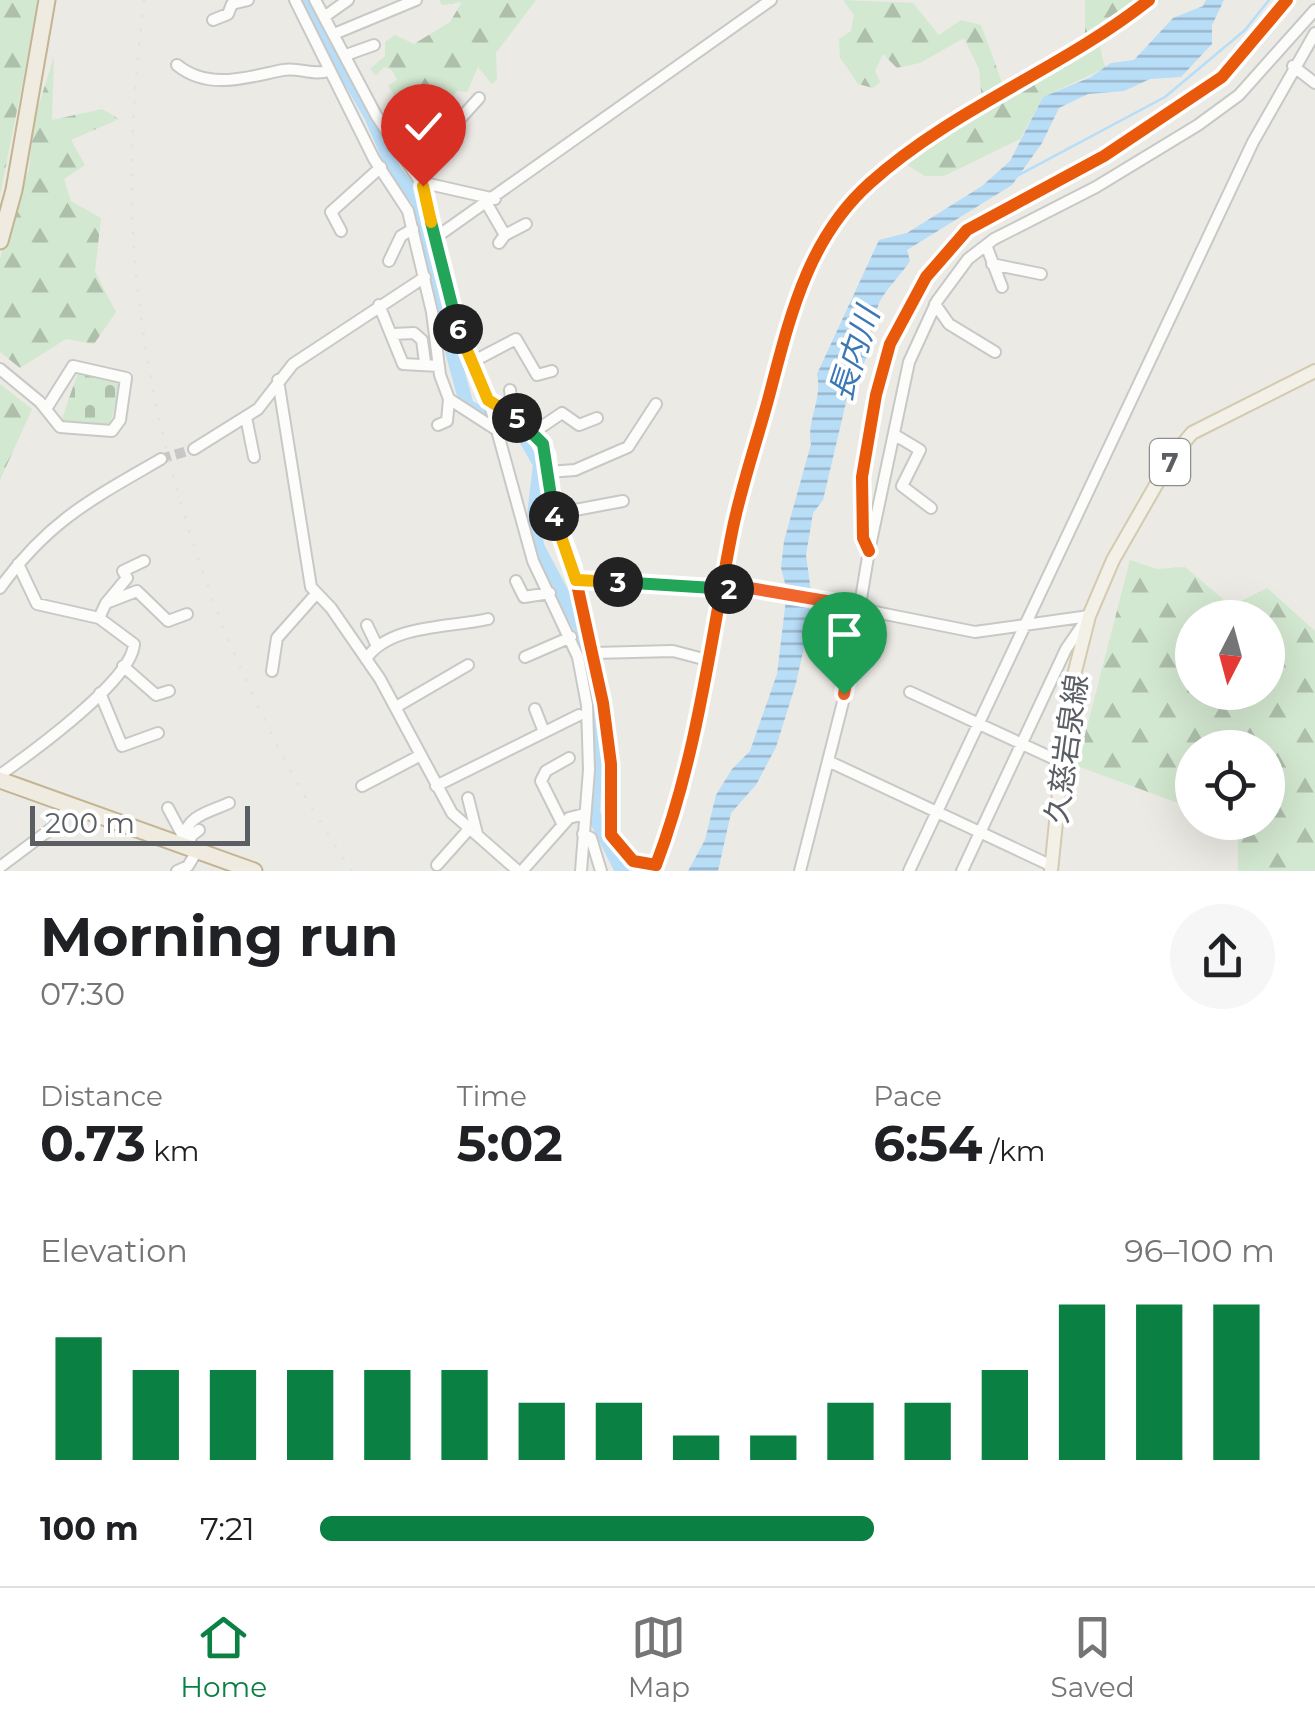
<!DOCTYPE html>
<meta charset="utf-8">
<style>
body{margin:0;font-family:Montserrat,"Noto Sans JP",sans-serif;background:#f6f6f6;color:#202124;height:100vh;display:flex;flex-direction:column;font-size:38px;white-space:nowrap}
*{box-sizing:border-box;margin:0}
p{font-size:32px;color:#757577}
.icon{flex:none;width:55px;height:55px;fill:none;stroke:currentColor;stroke-width:2;stroke-linecap:round;stroke-linejoin:round}
.map{position:relative;height:871px;overflow:hidden}
.panel{display:flex;flex-direction:column;background:#fff;flex:1}
.panel>*{flex:none}
.needle{width:65px;rotate:186deg}
.buttons{position:absolute;left:1175px;top:600px;display:grid;gap:20px}
.buttons a{display:grid;place-items:center;width:110px;height:110px;border-radius:50%;background:#fff;box-shadow:0 10px 40px #0002;font-size:50px}
.scale{position:absolute;left:30px;bottom:25px;width:220px;box-sizing:border-box;padding-left:10px;border:5px solid #5b5f64;border-top:0;font-size:28px;line-height:35px;white-space:nowrap;color:#5b5f64;-webkit-text-stroke:8px #fff;paint-order:stroke}
.pin{position:absolute;display:grid;place-items:center;width:85px;height:85px;color:#fff;margin:-102px -42px;border-radius:50% 50% 50% 0;rotate:-45deg;box-shadow:0 0 10px #0007}
.pin .icon{rotate:45deg}
.km{position:absolute;width:50px;height:50px;margin:-25px;border-radius:50%;background:#222;color:#fff;font-size:28px;line-height:50px;text-align:center}
.round{display:grid;place-items:center;flex:none;width:105px;height:105px;border-radius:52px;background:#f6f6f6}
.overview{display:flex;align-items:center;justify-content:space-between;height:170px;padding:0 40px}
h1{font-size:55px;font-weight:700;line-height:75px}
.figures{display:grid;grid-template-columns:repeat(3,1fr);gap:15px;height:170px;padding:10px 40px}
.figures div{display:grid;align-content:center}
.figures b{font-size:50px;font-weight:700}
.figures small{font-size:28px;font-weight:400}
.figures p{font-size:28px}
.chart{height:280px;padding:20px 40px}
.chart p{display:flex;justify-content:space-between}
.chart svg{width:100%;height:180px;margin-top:10px;stroke:#0b8043;stroke-width:6}
ul{padding:0 40px;list-style:none;font-size:32px}
li{display:grid;grid-template-columns:160px 120px 1fr;align-items:center;height:75px}
li i{height:25px;border-radius:12px;background:#0b8043}
.tabs{display:flex;justify-content:space-around;align-items:center;height:140px;border-top:2px solid #e0e0e0;background:#fff;font-size:28px;color:#757577}
.tabs a{display:grid;justify-items:center;gap:5px}
.tabs .selected{color:#0b8043}
.map>svg:first-child{display:block}
</style>
<div class="map">
<svg width="1315" height="871" viewBox="0 0 1315 871">
<defs>
<pattern id="forest-firs" width="22" height="20" patternUnits="userSpaceOnUse" patternTransform="scale(2.5)"><rect width="22" height="20" fill="#d3e8d0"/><path d="M5 1l3.5 6h-7zM16 11l3.5 6h-7z" fill="#aebfac"/></pattern>
<pattern id="cemetery-stones" width="16" height="16" patternUnits="userSpaceOnUse" patternTransform="scale(2.5)"><rect width="16" height="16" fill="#d3e8d0"/><path d="M2 7V4a2 2 0 0 1 4 0v3zM10 15v-3a2 2 0 0 1 4 0v3z" fill="#aebfac"/></pattern>
<pattern id="water-rules" width="6" height="5" patternUnits="userSpaceOnUse" patternTransform="scale(2.5)"><rect width="6" height="5" fill="#b8ddf7"/><path d="M0 2.5h6" fill="none" stroke="#99b6cc"/></pattern>
</defs>
<rect width="100%" height="100%" fill="#ebeae5"/>
<path fill="url(#forest-firs)" fill-rule="evenodd" d="M0 0H39L0 195Z
M439 0H536L496 53 497 79 492 84 478 67 467 92 457 91 431 119 421 118 402 99H396L388 85 397 80 392 70 384 67 376 75 370 69 385 56V42L395 35 414 44 450 22 462 2 442 5Z
M843 0 913 3 939 35 961 20 981 25 1004 88H1025L1098 45 1085 36V0H1161L1100 47 1105 68 1043 97 1020 139 944 176H925L904 163 983 113 979 69 964 38 920 63 897 68 883 54 875 71 880 82 873 88 858 84 840 57 839 39 851 31 854 15Z
M54 56 52 120 102 109 119 119 71 140 85 165 64 179 71 201 101 218 95 272 116 312 94 344 66 339 20 368 0 352V259L16 198 29 170 33 124Z
M0 384 32 409 0 480Z
M1130 560 1157 569 1185 567 1231 606 1267 588 1315 631V871H1238V825L1234 823 1268 822V748H1192V808L1077 766ZM1192 618H1268V692H1192Z"/>
<path fill="url(#cemetery-stones)" d="M78 372 122 382 109 427 61 422Z"/>
<path fill="url(#water-rules)" d="M1206 0H1224L1212 25V44L1181 77 1150 79 1124 91 1088 94 1059 108 1042 143 1012 185 907 250 910 261C902 274 882 293 878 306 870 332 874 360 852 377L823 500 813 513 806 555 813 607 796 683 776 747 756 785 731 813 718 871H688L705 840 716 795 732 769 750 751 777 674 787 591 781 568 784 541 811 444C806 421 823 399 817 374L879 240 907 233 982 186 1010 161 1043 97 1091 77 1111 63 1134 60 1173 18 1203 6Z"/>
<g fill="none" stroke-linecap="round" stroke-linejoin="round">
<path stroke="#b8ddf7" stroke-width="2.5" d="M1015 177 1165 97 1245 30 1269 0"/>
<path stroke="#b8ddf7" stroke-width="14" d="M304 0 371 116 395 172 419 201 432 278 467 406 524 436 540 464 534 516 537 546 581 629 596 737 593 813 622 871"/>
<path stroke="#c7c7c5" stroke-width="10" stroke-dasharray="10 5" stroke-linecap="butt" d="M161 459 194 449"/>
<g stroke="#c8c8c7" stroke-width="14">
<path id="minor" d="M295 0 374 159 408 211 432 312 440 375 449 399 497 430
M315 0 376 115 423 186 452 315 490 405 533 561 578 657 587 705 589 770 581 871
M324 17 348 0
M213 20 228 14 232 4 248 0
M334 34 416 0
M346 55 374 45
M177 65C209 91 248 77 283 70 299 67 312 76 329 71
M1293 66 1315 83
M413 171 479 98
M420 182 495 199
M487 204 505 235 499 243
M341 231 331 212 381 167
M505 235 526 224
M435 238 771 0
M986 245 1002 287
M389 261 401 236 413 229
M992 264 1041 274
M935 304 949 324 995 352
M379 305 403 364 439 366
M393 334 414 333 422 340 425 362
M472 362 516 339 537 375 552 371
M0 369 40 402 60 427 112 431 120 420 126 378 73 366 46 409
M278 380 311 587 331 608 380 679 452 813 518 871
M510 390 513 415
M488 400 534 432 547 455 554 514 573 566 603 703 611 764V835L633 861 656 865C697 757 710 644 732 532 741 487 756 444 768 400 789 321 806 240 870 183 953 108 1062 69 1149 0
M246 417 254 457
M438 425 447 421 449 399
M534 432 562 413 579 425 597 418
M895 435 920 450 902 486 931 508
M194 449 258 409 293 364 425 277
M548 472 575 470 628 447 656 404
M554 514 623 501
M576 580 750 587 975 632 1089 616
M516 581 524 597 550 593
M0 588C48 521 92 499 161 459
M107 602 127 578 123 571 144 561
M99 618 106 603 137 591 168 621 187 614
M367 625 376 644
M593 653 673 651 711 661
M525 657 571 637
M366 659C389 624 450 628 488 619
M123 666 156 695 169 691
M272 671 277 638 316 594
M910 692 1061 762
M100 693 122 746 158 733
M396 707 468 665
M535 709 544 732
M830 762 1052 866
M0 775C31 753 132 680 134 644L99 618 37 604 18 564
M362 786 421 755
M436 786 579 715
M468 798 477 834
M168 808 184 838
M563 825 541 781 546 771 569 758
M583 834 591 838 601 871
M184 838C187 815 210 812 229 803
M189 847 191 836 199 830
M437 865 470 828
M0 867 52 828 70 805
M177 871 188 866 197 851
M522 871 569 818 584 814
M800 871 845 694 869 551 909 362 937 301 968 259 994 239 1096 187 1198 125 1239 95 1315 10
M909 871 1253 142 1315 33
M962 871 1066 649 1086 620"/>
</g>
<g stroke="#d4cab2" stroke-width="16">
<path id="major" d="M1051 871 1069 695 1089 616 1113 560 1172 457 1192 433 1315 371"/>
</g>
<g stroke="#c3b492" stroke-width="19">
<path id="highway" d="M0 241 14 190 47 0
M0 780 254 871"/>
</g>
<use href="#minor" stroke="#fcfcfb" stroke-width="10"/>
<use href="#major" stroke="#f3f1e7" stroke-width="12"/>
<use href="#highway" stroke="#efebe0" stroke-width="15"/>
<path stroke="#e2e2e2" stroke-width="2.5" stroke-dasharray="2.5 12" stroke-linecap="butt" d="M144 0C136 70 130 141 132 211 140 437 225 685 352 871"/>
<g stroke="#fff" stroke-width="19">
<path id="cycleway" d="M488 400 534 432 547 455 554 514 573 566 603 703 611 764V835L633 861 656 865C697 757 710 644 732 532 741 487 756 444 768 400 789 321 806 240 870 183 953 108 1062 69 1149 0
M869 551 863 538 862 477 876 395 890 344 926 277 967 230 1104 156 1222 77 1287 0"/>
</g>
<use href="#cycleway" stroke="#e8590c" stroke-width="12"/>
</g>
<g fill="none" stroke-linecap="round" stroke-linejoin="round">
<g stroke="#fff" stroke-width="20">
<path id="split-1" d="M838 603 860 607 844 694"/>
</g>
<g stroke="#fff" stroke-width="20">
<path id="split-2" d="M729 589 750 588 838 603"/>
</g>
<g stroke="#fff" stroke-width="20">
<path id="split-3" d="M618 582 729 589"/>
</g>
<g stroke="#fff" stroke-width="20">
<path id="split-4" d="M554 516 576 580 618 582"/>
</g>
<g stroke="#fff" stroke-width="20">
<path id="split-5" d="M517 418 543 444 554 516"/>
</g>
<g stroke="#fff" stroke-width="20">
<path id="split-6" d="M458 329 488 400 517 418"/>
</g>
<g stroke="#fff" stroke-width="20">
<path id="split-7" d="M431 222 458 329"/>
</g>
<g stroke="#fff" stroke-width="20">
<path id="split-8" d="M423 186 431 222"/>
</g>
<use href="#split-1" stroke="#f0652b" stroke-width="12"/>
<use href="#split-2" stroke="#f0652b" stroke-width="12"/>
<use href="#split-3" stroke="#22a559" stroke-width="12"/>
<use href="#split-4" stroke="#f5b400" stroke-width="12"/>
<use href="#split-5" stroke="#22a559" stroke-width="12"/>
<use href="#split-6" stroke="#f5b400" stroke-width="12"/>
<use href="#split-7" stroke="#22a559" stroke-width="12"/>
<use href="#split-8" stroke="#f5b400" stroke-width="12"/>
</g>
<g text-anchor="middle" stroke-width="8" stroke-linejoin="round" paint-order="stroke">
<rect fill="#fff" stroke="#8c8f92" stroke-width="2.5" x="1150" y="439" width="40" height="46" rx="8"/>
<g font-size="28" font-weight="bold" fill="#5b5f64">
<text x="1170" y="472">7</text>
</g>
<g font-size="30" fill="#5b5f64" stroke="#fff">
<text transform="translate(1067 749) rotate(-82)" y="10">久慈岩泉線</text>
</g>
<g font-size="32" font-style="italic" fill="#3c78b4" stroke="#fff">
<text transform="translate(854 354) rotate(-72)" y="11">長内川</text>
</g>
</g>
</svg>
<div class="buttons">
<a><svg class="needle" viewBox="-14 -14 28 28"><path d="M0-13l5 13h-10z" fill="#e53935"/><path d="M0 13l5-13h-10z" fill="#757577"/></svg></a>
<a><svg class="icon" aria-label="locate" viewBox="0 0 24 24"><circle cx="12" cy="12" r="6"/><path d="M12 2v4M12 18v4M2 12h4M18 12h4"/></svg></a>
</div>
<div class="scale">200 m</div>
<div class="pin" style="left:844px;top:694px;background:#1e9e55"><svg class="icon" aria-label="arrive" viewBox="0 0 24 24"><path d="M6 21V4h12l-3 4 3 4H6"/></svg></div>
<div class="pin" style="left:423px;top:186px;background:#d93025"><svg class="icon" aria-label="check" viewBox="0 0 24 24"><path d="M5 12l5 5 9-10"/></svg></div>
<b class="km" style="left:729px;top:589px">2</b>
<b class="km" style="left:618px;top:582px">3</b>
<b class="km" style="left:554px;top:516px">4</b>
<b class="km" style="left:517px;top:418px">5</b>
<b class="km" style="left:458px;top:329px">6</b>
</div>
<section class="panel">
<div class="overview"><div><h1>Morning run</h1><p>07:30</p></div><a class="round"><svg class="icon" aria-label="share" viewBox="0 0 24 24"><path d="M12 15V3M7 8l5-5 5 5M5 13v7h14v-7"/></svg></a></div>
<div class="figures">
<div><p>Distance</p><b>0.73<small> km</small></b></div>
<div><p>Time</p><b>5:02</b></div>
<div><p>Pace</p><b>6:54<small> /km</small></b></div>
</div>
<div class="chart"><p><span>Elevation</span>96–100 m</p>
<svg viewBox="0 0 160 44" preserveAspectRatio="none"><path d="M5 44V14M15 44V22M25 44V22M35 44V22M45 44V22M55 44V22M65 44V30M75 44V30M85 44V38M95 44V38M105 44V30M115 44V30M125 44V22M135 44V6M145 44V6M155 44V6"/></svg>
</div>
<ul>
<li><b>100 m</b>7:21<i style="width:58%"></i></li>
</ul>
</section>
<nav class="tabs">
<a class="selected"><svg class="icon" aria-label="home" viewBox="0 0 24 24"><path d="M3 11l9-7 9 7M6 9v11h12V9"/></svg>Home</a>
<a><svg class="icon" aria-label="map" viewBox="0 0 24 24"><path d="M3 6l6-2 6 2 6-2v14l-6 2-6-2-6 2zM9 4v14M15 6v14"/></svg>Map</a>
<a><svg class="icon" aria-label="saved" viewBox="0 0 24 24"><path d="M7 4h10v16l-5-4-5 4z"/></svg>Saved</a>
</nav>
